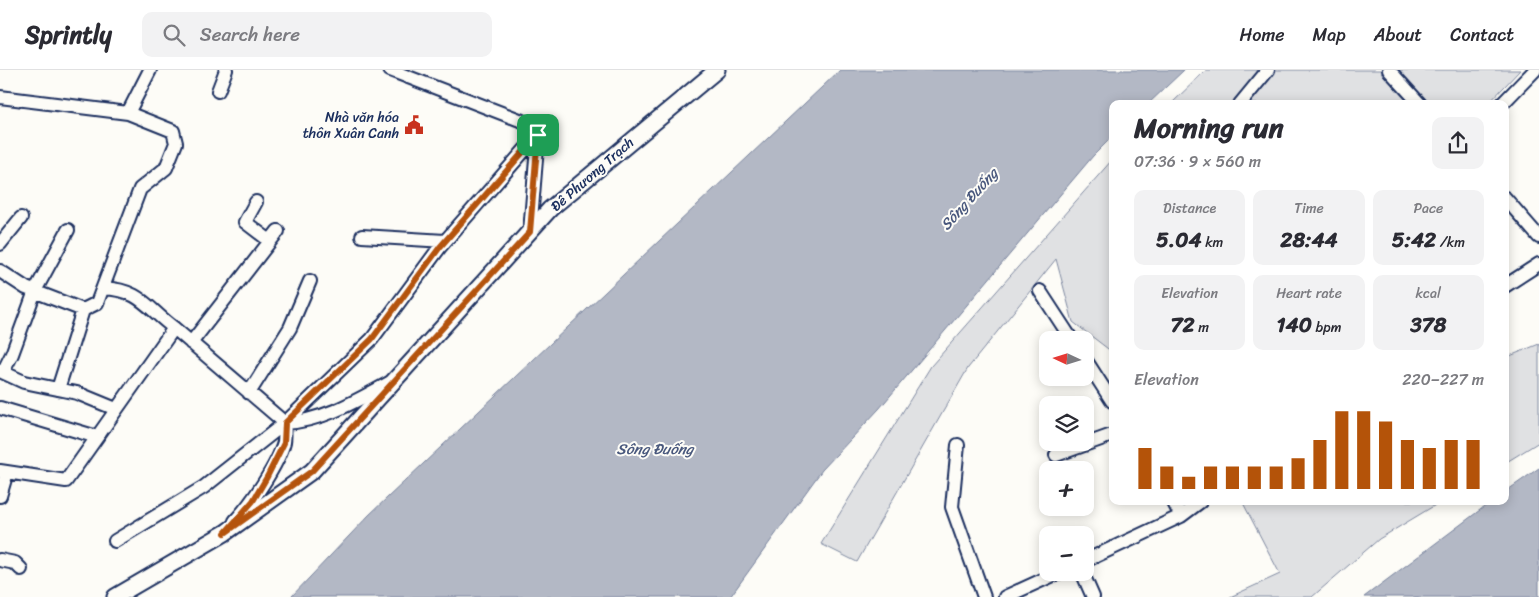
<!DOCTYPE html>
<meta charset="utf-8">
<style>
body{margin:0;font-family:Sriracha,sans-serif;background:#f2f2f3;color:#2b2b33;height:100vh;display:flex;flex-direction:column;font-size:19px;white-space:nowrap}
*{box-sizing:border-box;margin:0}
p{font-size:16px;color:#7c7c81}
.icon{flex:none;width:28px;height:28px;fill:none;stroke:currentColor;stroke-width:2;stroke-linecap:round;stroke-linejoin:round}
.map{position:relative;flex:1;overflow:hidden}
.panel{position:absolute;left:1109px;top:30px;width:400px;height:405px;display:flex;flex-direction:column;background:#fff;border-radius:10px;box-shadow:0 2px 12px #0003}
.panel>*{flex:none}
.needle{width:32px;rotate:274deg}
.fabs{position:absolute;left:1039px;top:261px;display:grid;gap:10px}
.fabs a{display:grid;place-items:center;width:55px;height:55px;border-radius:10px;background:#fff;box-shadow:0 2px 12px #0003;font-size:25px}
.pin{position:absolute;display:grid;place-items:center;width:42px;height:42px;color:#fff;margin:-21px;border-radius:10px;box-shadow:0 2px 8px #0006}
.round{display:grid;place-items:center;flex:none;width:52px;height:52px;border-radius:10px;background:#f2f2f3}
.overview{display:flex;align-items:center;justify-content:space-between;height:85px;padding:0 25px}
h1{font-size:28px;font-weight:700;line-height:38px}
.metrics{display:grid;grid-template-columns:repeat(3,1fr);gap:8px;height:85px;padding:5px 25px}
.metrics div{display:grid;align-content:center;border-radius:10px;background:#f2f2f3;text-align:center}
.metrics b{font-size:21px;font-weight:700}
.metrics small{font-size:14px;font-weight:400}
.metrics p{font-size:14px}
.chart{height:140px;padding:10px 25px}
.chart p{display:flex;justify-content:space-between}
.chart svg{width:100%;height:90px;margin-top:5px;stroke:#b45309;stroke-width:6}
header{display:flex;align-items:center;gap:30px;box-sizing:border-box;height:70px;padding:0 25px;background:#fff;border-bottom:1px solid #e1e1e2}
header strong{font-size:24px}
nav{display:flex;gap:28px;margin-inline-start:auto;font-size:18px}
.search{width:350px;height:45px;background:#f2f2f3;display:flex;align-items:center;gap:12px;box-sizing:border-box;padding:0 18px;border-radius:10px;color:#7c7c81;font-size:19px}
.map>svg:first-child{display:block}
</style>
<header>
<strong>Sprintly</strong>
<div class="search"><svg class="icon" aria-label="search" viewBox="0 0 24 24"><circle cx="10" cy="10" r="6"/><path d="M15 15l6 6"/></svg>Search here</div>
<nav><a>Home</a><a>Map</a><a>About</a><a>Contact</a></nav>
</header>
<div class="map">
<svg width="1539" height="527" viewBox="0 0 1539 527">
<rect width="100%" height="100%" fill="#fdfcf7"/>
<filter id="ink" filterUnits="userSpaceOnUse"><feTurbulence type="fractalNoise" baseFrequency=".02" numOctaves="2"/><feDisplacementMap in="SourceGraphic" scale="10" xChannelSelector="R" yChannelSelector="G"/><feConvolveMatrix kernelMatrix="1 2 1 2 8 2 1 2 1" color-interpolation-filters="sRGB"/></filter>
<g filter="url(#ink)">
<path fill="#e0e1e3" stroke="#7e88a0" d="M1206 0H1520L1488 34H1171Z
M1112 90V282L1073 252 1056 189 968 298 857 492 821 474 931 296Z
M1539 274V372L1505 393V288Z
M1242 431H1442L1379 469 1312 527H1230L1280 504Z"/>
<path fill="#b3b8c5" stroke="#76819c" d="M840 0H1184L1148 34H1112V67L1093 86 879 339 822 400 730 527H291L369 445Z
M1539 398V527H1364L1492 431H1505V422Z"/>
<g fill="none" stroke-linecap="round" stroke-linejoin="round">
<g stroke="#1b2f5e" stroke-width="16">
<path id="minor" d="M1389 0 1420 34
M218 21 226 0
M0 27 128 43
M1240 34 1268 0
M1502 34 1535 0
M1505 128 1539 167
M256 132 245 152 270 171
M530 162 538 65
M362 166 445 171
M0 174 21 148
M0 201 26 218 83 240
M1505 216 1539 194
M103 218C141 220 146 237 174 258
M1040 221 1072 270
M191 273 278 161
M1085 289 1112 331
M0 301 5 298 12 284 35 221 68 160
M0 301 24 312 77 323 116 339
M58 319 83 240 97 233 140 119 166 98 176 73 173 61 128 43 150 0
M249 323 290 258 310 211
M0 338 97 367
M285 353C323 351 356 331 389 313
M958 375 952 437 984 527
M1056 385 1112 365
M0 401 66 411 174 258 285 353C284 359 285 366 284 372 278 395 251 434 235 451
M0 426 7 402
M1173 431 1181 446
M115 471 204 417 285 353 372 269 440 177 543 59 390 0
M0 490 15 493 21 499
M1085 491 1181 446 1201 431
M1082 502 1093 527
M1005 527 1060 502"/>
</g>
<g stroke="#1b2f5e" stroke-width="19">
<path id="major" d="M115 527 225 463 312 401 550 139 717 0"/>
</g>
<use href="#minor" stroke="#fdfcf7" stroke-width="12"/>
<use href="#major" stroke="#fdfcf7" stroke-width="15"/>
</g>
</g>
<g fill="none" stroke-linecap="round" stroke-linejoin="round" filter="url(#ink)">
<g stroke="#fff" stroke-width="10">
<path id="route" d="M538 65 530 162 312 401 225 463 253 431 267 407 284 373 285 353 372 269 440 177Z"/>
</g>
<use href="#route" stroke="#b45309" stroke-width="6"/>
</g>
<defs>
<g id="civic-bare" transform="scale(1.5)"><path d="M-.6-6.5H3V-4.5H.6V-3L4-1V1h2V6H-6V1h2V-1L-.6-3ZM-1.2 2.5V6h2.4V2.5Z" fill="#c8321e" stroke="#fdfcf7" stroke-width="2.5" paint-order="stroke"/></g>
</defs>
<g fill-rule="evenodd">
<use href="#civic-bare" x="414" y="55"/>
</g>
<g text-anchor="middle" stroke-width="4" stroke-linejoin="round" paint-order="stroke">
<g font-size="14" fill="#1b2f5e" stroke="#fdfcf7" text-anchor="end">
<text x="399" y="52">Nhà văn hóa<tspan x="399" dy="16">thôn Xuân Canh</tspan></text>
</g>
<g font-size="14" fill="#1b2f5e" stroke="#fdfcf7">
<text transform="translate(592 104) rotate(-41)" y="5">Đê Phương Trạch</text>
</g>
<g font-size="15" font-style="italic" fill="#49587d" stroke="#fdfcf7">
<text transform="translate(969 129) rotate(-48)" y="5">Sông Đuống</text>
<text x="655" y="384">Sông Đuống</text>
</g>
</g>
</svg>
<div class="fabs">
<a><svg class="needle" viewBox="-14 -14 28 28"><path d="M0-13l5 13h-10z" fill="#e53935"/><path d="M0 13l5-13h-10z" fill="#7c7c81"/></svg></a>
<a><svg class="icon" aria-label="layers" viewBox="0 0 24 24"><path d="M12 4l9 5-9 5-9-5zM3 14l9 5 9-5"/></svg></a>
<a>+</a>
<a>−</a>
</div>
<div class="pin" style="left:538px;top:65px;background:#1e9e55"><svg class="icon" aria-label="arrive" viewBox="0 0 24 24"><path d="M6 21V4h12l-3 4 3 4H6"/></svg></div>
<section class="panel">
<div class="overview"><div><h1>Morning run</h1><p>07:36 · 9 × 560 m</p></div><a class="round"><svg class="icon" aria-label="share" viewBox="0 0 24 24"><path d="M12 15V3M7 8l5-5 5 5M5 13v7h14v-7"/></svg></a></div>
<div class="metrics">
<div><p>Distance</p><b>5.04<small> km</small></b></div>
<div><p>Time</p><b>28:44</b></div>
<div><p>Pace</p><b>5:42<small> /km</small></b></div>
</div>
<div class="metrics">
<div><p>Elevation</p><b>72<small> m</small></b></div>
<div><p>Heart rate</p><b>140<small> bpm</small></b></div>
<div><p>kcal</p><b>378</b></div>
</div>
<div class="chart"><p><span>Elevation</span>220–227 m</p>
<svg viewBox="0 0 160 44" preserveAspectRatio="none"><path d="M5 44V24M15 44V33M25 44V38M35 44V33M45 44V33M55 44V33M65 44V33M75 44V29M85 44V20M95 44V6M105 44V6M115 44V11M125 44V20M135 44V24M145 44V20M155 44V20"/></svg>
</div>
</section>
</div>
